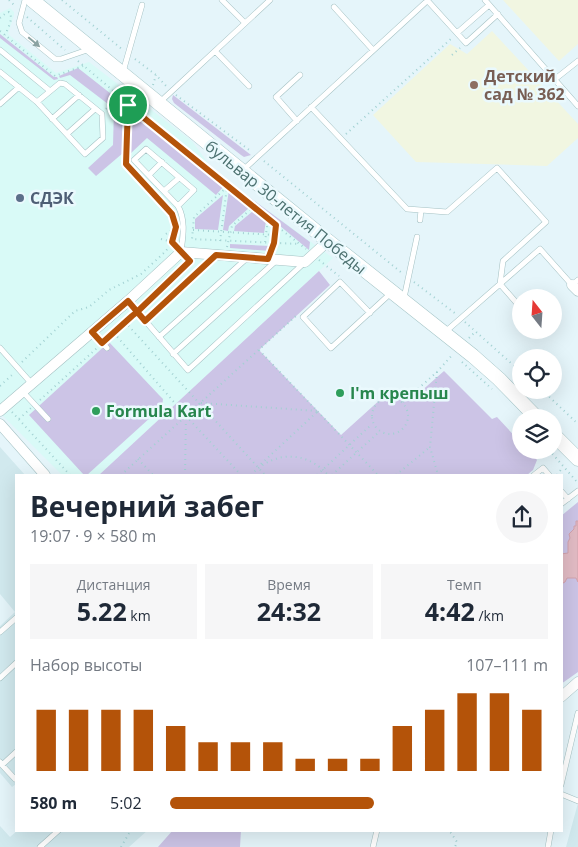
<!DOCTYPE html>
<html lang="ru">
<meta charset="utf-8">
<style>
body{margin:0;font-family:"Open Sans",sans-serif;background:#f6f6f7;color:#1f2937;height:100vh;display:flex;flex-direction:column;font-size:19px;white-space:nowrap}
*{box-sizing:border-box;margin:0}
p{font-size:16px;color:#747a83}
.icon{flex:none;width:28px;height:28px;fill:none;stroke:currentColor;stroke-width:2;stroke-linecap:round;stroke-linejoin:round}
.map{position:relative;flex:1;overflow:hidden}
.panel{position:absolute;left:15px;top:474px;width:548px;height:358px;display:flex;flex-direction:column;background:#fff;border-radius:0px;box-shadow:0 5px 20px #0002}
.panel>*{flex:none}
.needle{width:32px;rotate:343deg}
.buttons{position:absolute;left:512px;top:289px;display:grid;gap:10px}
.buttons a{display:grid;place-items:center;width:50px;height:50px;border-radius:50%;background:#fff;box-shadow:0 5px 20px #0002;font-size:25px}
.pin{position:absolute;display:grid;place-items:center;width:42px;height:42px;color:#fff;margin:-21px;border:2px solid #fff;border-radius:50%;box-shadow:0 1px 5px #0007}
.round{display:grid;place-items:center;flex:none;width:52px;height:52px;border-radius:26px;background:#f6f6f7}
.head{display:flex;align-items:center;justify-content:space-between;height:85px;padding:0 15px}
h1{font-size:28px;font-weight:700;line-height:38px}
.stats{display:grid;grid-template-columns:repeat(3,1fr);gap:8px;height:85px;padding:5px 15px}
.stats div{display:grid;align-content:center;border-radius:0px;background:#f6f6f7;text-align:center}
.stats b{font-size:25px;font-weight:700}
.stats small{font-size:14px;font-weight:400}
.stats p{font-size:14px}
.chart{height:140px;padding:10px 15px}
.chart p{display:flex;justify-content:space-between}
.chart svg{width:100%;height:90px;margin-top:5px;stroke:#b45309;stroke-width:6}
ul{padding:0 15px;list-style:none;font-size:16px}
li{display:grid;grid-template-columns:80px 60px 1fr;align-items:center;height:38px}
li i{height:12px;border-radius:6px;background:#b45309}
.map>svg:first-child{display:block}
</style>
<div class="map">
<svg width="578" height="847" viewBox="0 0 578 847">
<rect width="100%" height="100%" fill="#e5f5fa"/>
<path fill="#d1e9ee" d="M0 447 25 475H16V784L12 787 0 773V626L15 612 0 594Z
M578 803V847H566Z
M0 826 10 837 18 830H148L129 847H0Z"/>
<path fill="#d9faf7" d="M10 8 14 12V15L8 34 56 73 89 62 192 141 214 171 333 258 99 475H62L0 413V13Z"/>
<path fill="#f1f6e1" d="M503 0H578V44L559 61Z
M492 31 578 124V138L547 166 416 162 373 115 450 44 467 54Z"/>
<path fill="#ccc4e6" d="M0 34 54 77H57L58 79 54 80 0 38Z
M78 68 115 97 108 104 70 75 60 78 59 76Z
M173 95 251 155 244 157 241 155 174 103 172 99Z
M117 99 124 106 123 153 96 176 88 168 113 145 114 109 111 106Z
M131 110 224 186 216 195 147 138 130 154Z
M214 171 310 242 309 250Z
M229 190 250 207 229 226 228 231 223 230Z
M223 195 218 230 195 229V219Z
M253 211 266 221 264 233 234 231 235 226Z
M230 244 270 246V251L230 248Z
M319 271 330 285 259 350 341 435 393 388 404 392 410 401 444 371 492 419 497 417 521 443V450H528L537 460 533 470 527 475H99Z
M109 342 159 395 163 399 162 407 87 475H84L29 415Z
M578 502V672L561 684V516Z
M173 830H199L205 832 241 830 240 847H158Z"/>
<path fill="#e2bbc4" stroke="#d3a2ad" d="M576 521H578V582L576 578H567L565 582 561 584V554L568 553V542L570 538 569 534 574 529V526H576Z"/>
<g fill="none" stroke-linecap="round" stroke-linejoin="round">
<g stroke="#a4c1c3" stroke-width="6">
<path id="lane" d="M25 0 19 23 22 32 55 59H61L90 49
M222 0 245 23
M427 0 466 43 498 14
M485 0 578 106
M334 7 373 50
M457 33 489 5
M0 50 50 91
M215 51 249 86
M0 72 37 102 85 154 103 138 102 114 65 84 60 83 37 102
M123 72 142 5
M554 80 578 61
M160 102 270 0
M0 104 19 87
M311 107 407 209 421 210 420 220
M52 119 79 95
M297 121 276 97 300 75
M67 134 95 109
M146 149 194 190 178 206 134 160Z
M242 171 427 1
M149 175 162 162
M164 191 179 178
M178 206C186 221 183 236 181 252
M421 210 447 212 497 168 546 222 503 261 500 284 521 308
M404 298 417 237
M128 301 188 370 304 263
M370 313 340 282 303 317 331 348 392 292
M145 321 214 256
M92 332 107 348
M444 333 540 249 572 285 578 280
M159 337 246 259
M0 348 32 384
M173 354 277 260
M23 392 48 419
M534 475 543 468 549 475
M561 491 568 499
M561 504 578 491
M0 632 16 618
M0 678 16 663
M0 762 2 765 16 752
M2 765 15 779 16 778
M561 785 578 713
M561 794 578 801
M40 847 59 830
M373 847 377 830
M548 847 551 830"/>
</g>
<g stroke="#a4c1c3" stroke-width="11">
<path id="street" d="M572 285 578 291
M0 411 128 301 181 252 305 262 328 241
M0 424 45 475
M561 697 578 682"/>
</g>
<g stroke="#a3c4c6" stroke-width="15">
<path id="secondary" d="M32 0 328 241 473 356 499 379 537 418
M554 435 578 459"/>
</g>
<path stroke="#a2d1d2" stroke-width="2" stroke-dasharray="1 4" stroke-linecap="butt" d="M9 0 16 7
M62 0 123 50
M27 17 65 50
M0 18 6 13 9 12C14 18 8 28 5 35
M0 31 55 76 83 66
M452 55 460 48
M135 59 156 75 167 87
M78 61 227 187 306 249
M153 85 156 75
M176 95 252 152
M138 101 128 105 127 164 172 214 175 221
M106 109 118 96
M346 134 452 38
M264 161 402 273
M227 187 194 217 192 239 299 244
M193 230 274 235 276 227
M166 234 176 227
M161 239 173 242
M220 241 227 187
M265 242 268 219
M227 247 232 226 253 207
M272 250 274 235
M319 260 339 276
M414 282 456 314
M141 307 189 262
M125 322 265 475
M465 322 521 372
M114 333 186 416 241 475
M469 338 476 331
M106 339 132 316
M259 350 378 475
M22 362 75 311 89 307 109 290 141 274 166 251 172 242 176 233
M462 362 492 389
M437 372 430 447 438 475
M0 386 13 374
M542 390 578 424
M372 416a18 18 0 1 1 36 0a18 18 0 1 1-36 0Z
M40 400 97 348
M403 402 437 372 453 354
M201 403 318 411
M12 412 70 475
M19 419 31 408
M549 450 578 483
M138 459 153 475
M261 464 318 411
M121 475 297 315
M185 475 186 416
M251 475C273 451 306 450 328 475
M317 475 372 424
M332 475 380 431
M396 475 430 447
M557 475 563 467
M446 830 451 833 457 842 455 847
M121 847 131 830"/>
<use href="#lane" stroke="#fff" stroke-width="5"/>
<use href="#street" stroke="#fff" stroke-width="10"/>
<use href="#secondary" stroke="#fff" stroke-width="14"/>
</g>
<defs><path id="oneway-solid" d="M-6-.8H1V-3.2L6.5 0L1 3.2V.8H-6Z" transform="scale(1.25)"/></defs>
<use fill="#8ba3a2" href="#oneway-solid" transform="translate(34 42) rotate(40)"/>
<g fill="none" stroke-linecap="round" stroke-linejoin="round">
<g stroke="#fff" stroke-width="10">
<path id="route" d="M128 105 126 164 172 214 176 227 172 242 190 261 137 312 132 316 102 343 92 332 128 301 145 321 216 255 268 259 274 243 276 225 128 105"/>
</g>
<use href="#route" stroke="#b45309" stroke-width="6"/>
</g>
<circle fill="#8d6e63" stroke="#eaf9fd" stroke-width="2" cx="474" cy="85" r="5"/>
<circle fill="#5c6f8a" stroke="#eaf9fd" stroke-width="2" cx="20" cy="198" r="5"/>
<g fill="#2e9e5b" stroke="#eaf9fd" stroke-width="2">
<circle cx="340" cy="393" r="5"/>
<circle cx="96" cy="411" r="5"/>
</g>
<g text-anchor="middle" stroke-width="5" stroke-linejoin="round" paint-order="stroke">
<g font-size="16" font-weight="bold" fill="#785e54" stroke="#eaf9fd" text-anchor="start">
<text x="484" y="82">Детский<tspan x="484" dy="18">сад № 362</tspan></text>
</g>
<g font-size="16" font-weight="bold" fill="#4e5e75" stroke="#eaf9fd" text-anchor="start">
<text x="30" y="204">СДЭК</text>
</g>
<g font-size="16" fill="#4c7170" stroke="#eaf9fd">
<text transform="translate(286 207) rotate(39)" y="6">бульвар 30-летия Победы</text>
</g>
<g font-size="16" font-weight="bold" fill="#27864d" stroke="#eaf9fd" text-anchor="start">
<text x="350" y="399">I'm крепыш</text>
<text x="106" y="417">Formula Kart</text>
</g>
</g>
</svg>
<div class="buttons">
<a><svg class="needle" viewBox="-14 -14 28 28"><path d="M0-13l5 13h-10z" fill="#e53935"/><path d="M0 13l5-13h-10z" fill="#747a83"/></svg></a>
<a><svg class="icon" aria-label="locate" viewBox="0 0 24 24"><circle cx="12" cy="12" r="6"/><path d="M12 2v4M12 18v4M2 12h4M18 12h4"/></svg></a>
<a><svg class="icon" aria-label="layers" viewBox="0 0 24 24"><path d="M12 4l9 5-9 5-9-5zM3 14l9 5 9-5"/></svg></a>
</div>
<div class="pin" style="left:128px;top:105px;background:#1e9e55"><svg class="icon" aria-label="arrive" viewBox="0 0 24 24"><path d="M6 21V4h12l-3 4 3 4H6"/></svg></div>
<section class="panel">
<div class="head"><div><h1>Вечерний забег</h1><p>19:07 · 9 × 580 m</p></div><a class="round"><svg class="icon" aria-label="share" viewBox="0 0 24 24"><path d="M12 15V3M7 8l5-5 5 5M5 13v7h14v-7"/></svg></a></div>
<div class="stats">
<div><p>Дистанция</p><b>5.22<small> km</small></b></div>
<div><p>Время</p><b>24:32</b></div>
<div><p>Темп</p><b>4:42<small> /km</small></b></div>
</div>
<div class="chart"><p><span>Набор высоты</span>107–111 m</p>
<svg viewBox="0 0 160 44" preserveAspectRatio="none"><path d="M5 44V14M15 44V14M25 44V14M35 44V14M45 44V22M55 44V30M65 44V30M75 44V30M85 44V38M95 44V38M105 44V38M115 44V22M125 44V14M135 44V6M145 44V6M155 44V14"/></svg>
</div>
<ul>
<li><b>580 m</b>5:02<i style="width:54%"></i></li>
</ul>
</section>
</div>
